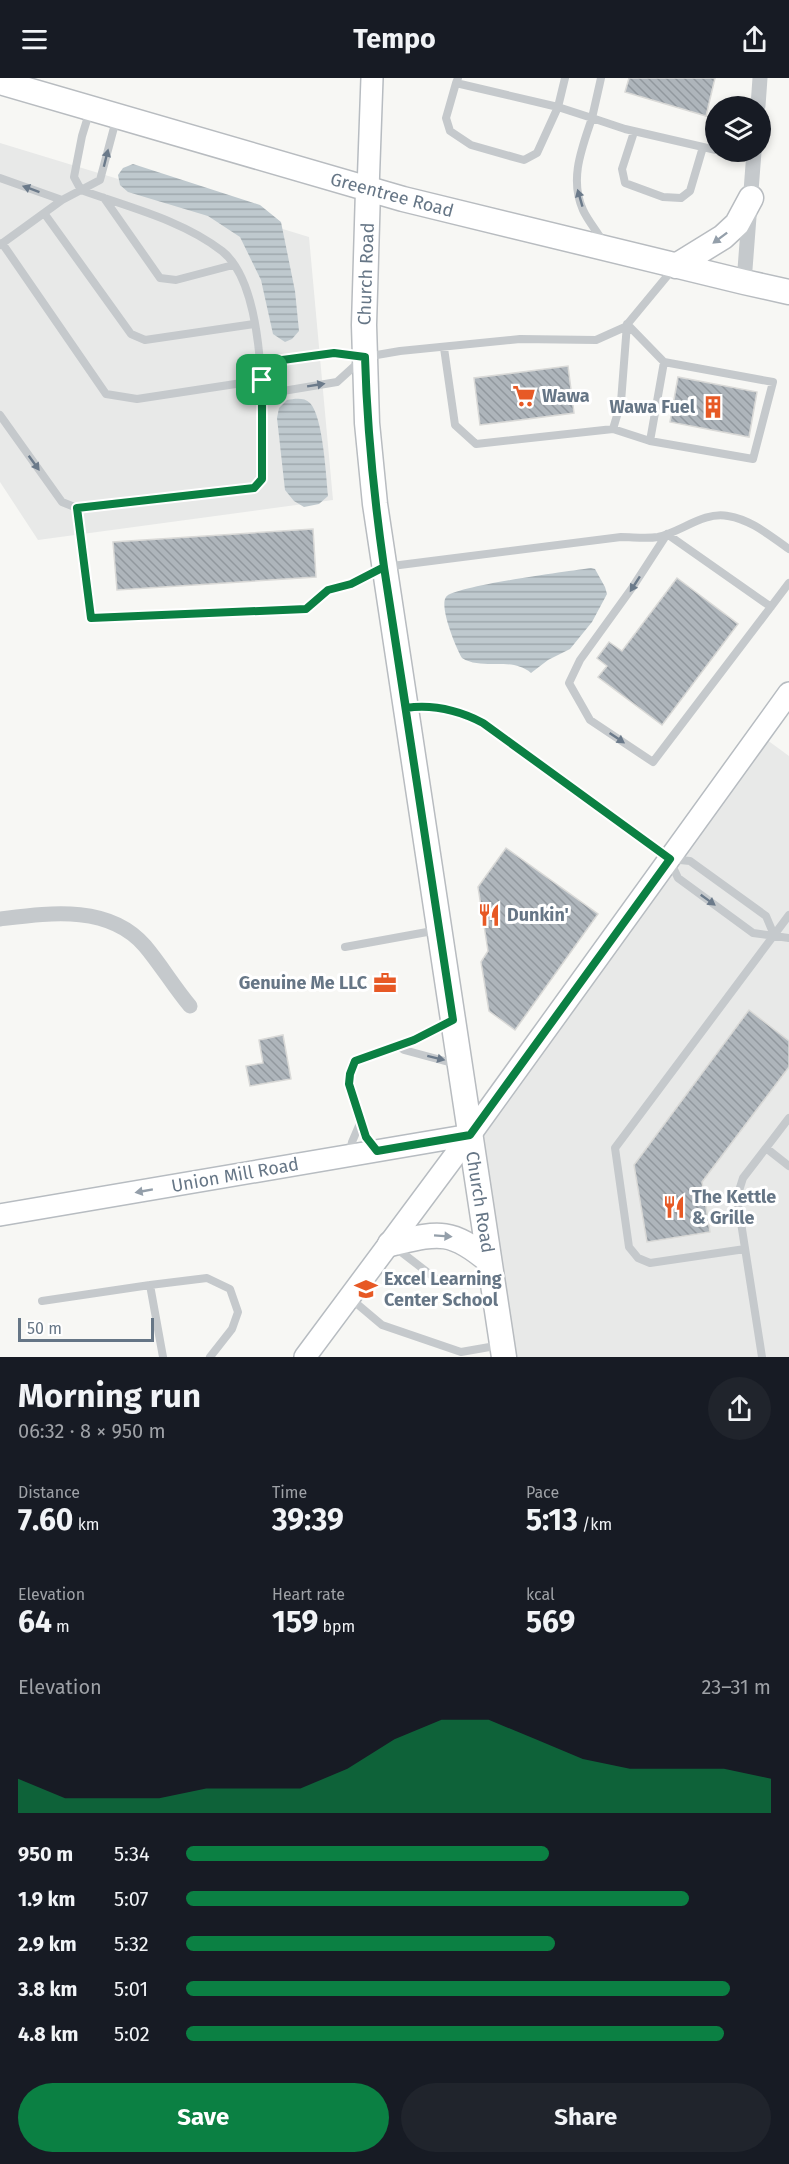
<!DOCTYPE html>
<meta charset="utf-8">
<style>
body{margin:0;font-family:"Fira Sans",sans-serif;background:#20242c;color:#f1f3f6;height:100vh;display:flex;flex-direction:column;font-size:22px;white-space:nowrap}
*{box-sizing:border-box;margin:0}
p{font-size:20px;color:#9ea1a6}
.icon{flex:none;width:33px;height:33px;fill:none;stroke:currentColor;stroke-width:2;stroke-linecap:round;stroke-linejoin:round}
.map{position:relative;height:1279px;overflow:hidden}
.sheet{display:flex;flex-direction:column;background:#171b24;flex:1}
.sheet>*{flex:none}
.controls{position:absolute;left:705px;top:18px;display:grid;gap:12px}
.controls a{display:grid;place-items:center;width:66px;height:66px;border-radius:50%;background:#171b24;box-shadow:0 3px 9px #0003;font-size:30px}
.scale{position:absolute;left:18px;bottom:15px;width:136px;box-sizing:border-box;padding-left:6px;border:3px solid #667686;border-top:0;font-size:16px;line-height:21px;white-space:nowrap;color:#667686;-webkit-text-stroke:4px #fff;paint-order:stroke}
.pin{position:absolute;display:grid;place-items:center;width:51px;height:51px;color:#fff;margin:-26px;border-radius:12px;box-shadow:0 3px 9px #0006}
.round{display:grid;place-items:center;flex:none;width:63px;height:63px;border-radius:32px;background:#20242c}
.headline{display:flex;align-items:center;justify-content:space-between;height:102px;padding:0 18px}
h1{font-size:33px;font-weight:700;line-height:45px}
.stats{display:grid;grid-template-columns:repeat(3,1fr);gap:9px;height:102px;padding:6px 18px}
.stats div{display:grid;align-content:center}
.stats b{font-size:30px;font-weight:700}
.stats small{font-size:16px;font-weight:400}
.stats p{font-size:16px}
.chart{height:168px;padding:12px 18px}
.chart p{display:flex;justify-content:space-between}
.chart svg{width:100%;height:108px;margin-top:6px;fill:#0b8043;opacity:.7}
.button{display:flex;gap:12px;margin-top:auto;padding:12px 18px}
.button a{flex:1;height:69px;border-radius:36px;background:#0b8043;color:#fff;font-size:24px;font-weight:700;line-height:69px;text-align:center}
.button a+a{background:#20242c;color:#f1f3f6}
ul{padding:0 18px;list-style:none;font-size:20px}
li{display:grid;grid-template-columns:96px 72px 1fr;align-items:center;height:45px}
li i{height:15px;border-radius:8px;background:#0b8043}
header{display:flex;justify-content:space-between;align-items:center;height:78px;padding:0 18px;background:#171b24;font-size:27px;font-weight:700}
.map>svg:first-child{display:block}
</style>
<header><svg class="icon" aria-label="menu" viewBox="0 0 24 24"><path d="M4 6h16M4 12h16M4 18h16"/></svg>Tempo<svg class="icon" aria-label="share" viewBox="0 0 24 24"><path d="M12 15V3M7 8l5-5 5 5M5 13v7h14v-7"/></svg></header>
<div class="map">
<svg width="789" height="1279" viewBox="0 0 789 1279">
<defs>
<pattern id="water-rules" width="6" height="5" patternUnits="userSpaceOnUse" patternTransform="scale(1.5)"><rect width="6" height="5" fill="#bfc9ce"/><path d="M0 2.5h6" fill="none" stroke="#9fa8ad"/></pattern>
<pattern id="building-back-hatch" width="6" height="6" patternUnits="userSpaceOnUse" patternTransform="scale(1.5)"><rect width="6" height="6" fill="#aeb5bb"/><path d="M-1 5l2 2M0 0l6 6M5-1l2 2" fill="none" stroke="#91989e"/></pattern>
</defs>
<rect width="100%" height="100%" fill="#f7f7f4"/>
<path fill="#e8e9e8" d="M0 65 309 159 333 422 38 462 0 404Z
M759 656 789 678V1279H504L470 1057Z"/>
<path fill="url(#water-rules)" d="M133 86 260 127 281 144 295 213 299 253 292 261 285 264 273 256 261 202 240 159 208 138 128 114 120 107 118 97 123 90Z
M287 322C294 321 304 319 310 325 323 338 326 398 328 418L319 426 304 429 294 423 285 412 277 340 279 330Z
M591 490 595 491 605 509 607 516 592 544 570 571 548 582 531 595C511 578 483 593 462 580 456 570 439 529 446 519 454 508 570 493 591 490Z"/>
<path fill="url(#building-back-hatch)" stroke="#d9d9d7" stroke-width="1.5" d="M629 0H715L706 38 625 14Z
M568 288 574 335 480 347 474 300Z
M678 299 757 314 749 359 670 344Z
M313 451 316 499 117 512 113 464Z
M677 500 738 546 662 647 598 599 607 588 597 580 609 564 622 573Z
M506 770 598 836 515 952 489 933 481 884 488 873 478 809Z
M749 932 789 963V989L702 1104 710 1154 647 1164 634 1087Z
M283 957 291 1001 250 1008 246 988 263 985 259 962Z"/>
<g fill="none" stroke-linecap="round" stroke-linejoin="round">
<g stroke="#b7bcc1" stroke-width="24">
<path id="secondary" d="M368 112 372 0
M0 1137 470 1057
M305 1279 470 1057 789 615"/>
</g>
<g stroke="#b8bcc0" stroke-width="27">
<path id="primary" d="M0 4 403 121 744 204 789 214
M368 112 364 247 367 345 375 426 504 1279
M676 188 723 159 737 146 751 120
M390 1166C438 1155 450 1150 489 1183"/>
</g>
<path stroke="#c5c9cc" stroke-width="8" d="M565 0 558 29 592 40C582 70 569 101 583 132 588 143 597 153 603 164
M601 0 592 40 625 51 716 72
M456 5 558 29 537 75 524 82 471 67 450 53 446 40 456 5 458 0
M634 54 622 91 625 105 663 119 681 120 690 113 703 69
M720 74 753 80
M0 100 62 122
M104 120 160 200 176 202 233 187
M44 135 131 256 145 262 254 246
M2 165 106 316 137 321 262 302 283 313 337 304 359 284
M0 167 62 122 100 102 116 42
M627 246 664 284 773 304 753 381 650 363 664 284
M444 270 455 347 476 366 613 351 621 324 627 246
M262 302 275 283 334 275 365 279 400 273 520 261 596 262 625 249 673 191
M0 337 62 424 77 430 253 410 262 401C262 346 269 210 222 173 182 142 128 129 81 112L74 99 82 58 90 32
M613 351 650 363
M77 430 91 540 306 531 328 512 351 506 384 489 621 459C633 459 646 461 658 459 681 454 704 433 728 438 752 442 770 458 789 471
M771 529 667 456 632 510 580 582 569 605 590 642 653 684 789 505
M409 630C436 626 460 632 483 645L670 781 690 783 766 838 774 857
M671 785 678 800 753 855 789 860
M345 869 438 852
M449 944 434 953 398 968 404 972 456 986
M361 1043C354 1020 345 1006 355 983L398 968
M766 1070 789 1088
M350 1074 352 1064 361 1043 366 1059 376 1072
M396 1170 440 1204 489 1198
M745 1171 650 1185 638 1180 629 1169 615 1070 789 837
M350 1220 382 1247 461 1274 501 1267
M42 1223 150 1207
M163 1279 150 1207 207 1200 230 1211 238 1234 232 1251 210 1279
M762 1279 737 1119 743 1100 789 1040"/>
<path stroke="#c5c9cc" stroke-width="15" d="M758 28 760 0
M744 204 754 74
M0 841C49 835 109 826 145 868 161 887 174 909 190 928"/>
<use href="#secondary" stroke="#fff" stroke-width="21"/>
<use href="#primary" stroke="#fff" stroke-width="24"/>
</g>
<defs><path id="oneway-solid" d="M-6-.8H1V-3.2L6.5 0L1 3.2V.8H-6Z" transform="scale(1.5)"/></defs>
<g fill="#6b7a8a">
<use href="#oneway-solid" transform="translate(106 80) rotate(-76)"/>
<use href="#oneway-solid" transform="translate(31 111) rotate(-160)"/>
<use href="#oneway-solid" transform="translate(580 120) rotate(-106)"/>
<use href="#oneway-solid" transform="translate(316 307) rotate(-9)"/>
<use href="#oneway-solid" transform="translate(34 385) rotate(54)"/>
<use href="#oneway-solid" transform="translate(635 506) rotate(123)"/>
<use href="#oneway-solid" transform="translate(617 660) rotate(34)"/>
<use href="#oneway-solid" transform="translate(708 822) rotate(36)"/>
<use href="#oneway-solid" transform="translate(436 980) rotate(14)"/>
</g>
<g fill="#949faa">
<use href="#oneway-solid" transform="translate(720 160) rotate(143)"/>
<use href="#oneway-solid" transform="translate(144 1113) rotate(170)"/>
<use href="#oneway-solid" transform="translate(443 1158) rotate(4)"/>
</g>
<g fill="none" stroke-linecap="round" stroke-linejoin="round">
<g stroke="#fff" stroke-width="12">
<path id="route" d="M262 302 275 283 334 275 365 279C367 350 374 419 384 489L453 942 414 962 355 983 350 996 349 1006 366 1059 377 1073 470 1057 670 781 483 645C458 632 434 626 406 630L384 489 351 506 328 512 306 531 91 540 77 430 254 410 262 401V302"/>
</g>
<use href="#route" stroke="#0b8043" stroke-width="8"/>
</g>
<defs>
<g id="supermarket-bare" transform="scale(1.8)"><path d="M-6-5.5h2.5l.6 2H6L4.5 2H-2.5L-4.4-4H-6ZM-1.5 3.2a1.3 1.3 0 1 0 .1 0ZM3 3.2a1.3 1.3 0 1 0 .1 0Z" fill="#e75925" stroke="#fff" stroke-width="2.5" paint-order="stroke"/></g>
<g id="building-bare" transform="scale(1.8)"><path d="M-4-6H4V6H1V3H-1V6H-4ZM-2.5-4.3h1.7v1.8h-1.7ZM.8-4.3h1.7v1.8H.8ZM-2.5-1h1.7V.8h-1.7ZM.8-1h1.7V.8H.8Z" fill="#e75925" stroke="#fff" stroke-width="2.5" paint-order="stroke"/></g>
<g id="restaurant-bare" transform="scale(1.8)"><path d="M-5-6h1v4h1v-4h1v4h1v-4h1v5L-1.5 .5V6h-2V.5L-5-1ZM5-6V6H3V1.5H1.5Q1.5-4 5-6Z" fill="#e75925" stroke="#fff" stroke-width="2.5" paint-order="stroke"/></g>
<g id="office-bare" transform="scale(1.8)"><path d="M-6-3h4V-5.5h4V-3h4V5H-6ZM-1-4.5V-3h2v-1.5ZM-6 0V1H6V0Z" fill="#e75925" stroke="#fff" stroke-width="2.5" paint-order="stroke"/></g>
<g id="school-bare" transform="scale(1.8)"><path d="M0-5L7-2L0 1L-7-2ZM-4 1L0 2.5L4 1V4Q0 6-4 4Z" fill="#e75925" stroke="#fff" stroke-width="2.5" paint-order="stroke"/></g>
</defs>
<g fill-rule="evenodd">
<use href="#supermarket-bare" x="524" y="318"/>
<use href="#building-bare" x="713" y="329"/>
<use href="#restaurant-bare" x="489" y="837"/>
<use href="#office-bare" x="385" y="905"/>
<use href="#restaurant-bare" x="674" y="1129"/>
<use href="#school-bare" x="366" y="1211"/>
</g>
<g text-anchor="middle" stroke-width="6" stroke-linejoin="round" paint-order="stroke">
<g font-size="18" fill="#667686" stroke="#fff">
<text transform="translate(392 117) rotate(15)" y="6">Greentree Road</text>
<text transform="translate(366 196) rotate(-88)" y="6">Church Road</text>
<text transform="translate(235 1097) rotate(-10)" y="6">Union Mill Road</text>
<text transform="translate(480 1124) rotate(81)" y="6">Church Road</text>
</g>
<g font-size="18" font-weight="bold" fill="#667686" stroke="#fff" text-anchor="start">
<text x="542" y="324">Wawa</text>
<text x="695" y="335" text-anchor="end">Wawa Fuel</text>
<text x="507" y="843">Dunkin'</text>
<text x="367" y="911" text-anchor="end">Genuine Me LLC</text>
<text x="692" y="1125">The Kettle<tspan x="692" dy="21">&amp; Grille</tspan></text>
<text x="384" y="1207">Excel Learning<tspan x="384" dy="21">Center School</tspan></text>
</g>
</g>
</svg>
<div class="controls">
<a><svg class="icon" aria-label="layers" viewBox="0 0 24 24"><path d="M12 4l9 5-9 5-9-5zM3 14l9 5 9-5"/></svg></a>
</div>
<div class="scale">50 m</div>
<div class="pin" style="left:262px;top:302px;background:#1e9e55"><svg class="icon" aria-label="arrive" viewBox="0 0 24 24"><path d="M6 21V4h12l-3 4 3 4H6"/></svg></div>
</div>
<section class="sheet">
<div class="headline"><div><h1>Morning run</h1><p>06:32 · 8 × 950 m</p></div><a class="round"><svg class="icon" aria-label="share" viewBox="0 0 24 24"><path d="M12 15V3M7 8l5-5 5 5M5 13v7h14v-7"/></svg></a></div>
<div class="stats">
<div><p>Distance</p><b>7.60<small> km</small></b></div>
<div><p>Time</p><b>39:39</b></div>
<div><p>Pace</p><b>5:13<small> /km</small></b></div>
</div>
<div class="stats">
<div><p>Elevation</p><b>64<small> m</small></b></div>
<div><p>Heart rate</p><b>159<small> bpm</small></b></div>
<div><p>kcal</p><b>569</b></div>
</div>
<div class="chart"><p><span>Elevation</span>23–31 m</p>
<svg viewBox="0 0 160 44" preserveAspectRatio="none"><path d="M0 44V30L10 38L20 38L30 38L40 34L50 34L60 34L70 26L80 14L90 6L100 6L110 14L120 22L130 26L140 26L150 26L160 30V44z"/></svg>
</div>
<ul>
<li><b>950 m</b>5:34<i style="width:62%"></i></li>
<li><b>1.9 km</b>5:07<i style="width:86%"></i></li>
<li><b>2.9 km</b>5:32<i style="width:63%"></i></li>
<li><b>3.8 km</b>5:01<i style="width:93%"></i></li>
<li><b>4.8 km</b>5:02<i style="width:92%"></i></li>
</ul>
<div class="button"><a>Save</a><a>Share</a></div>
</section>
